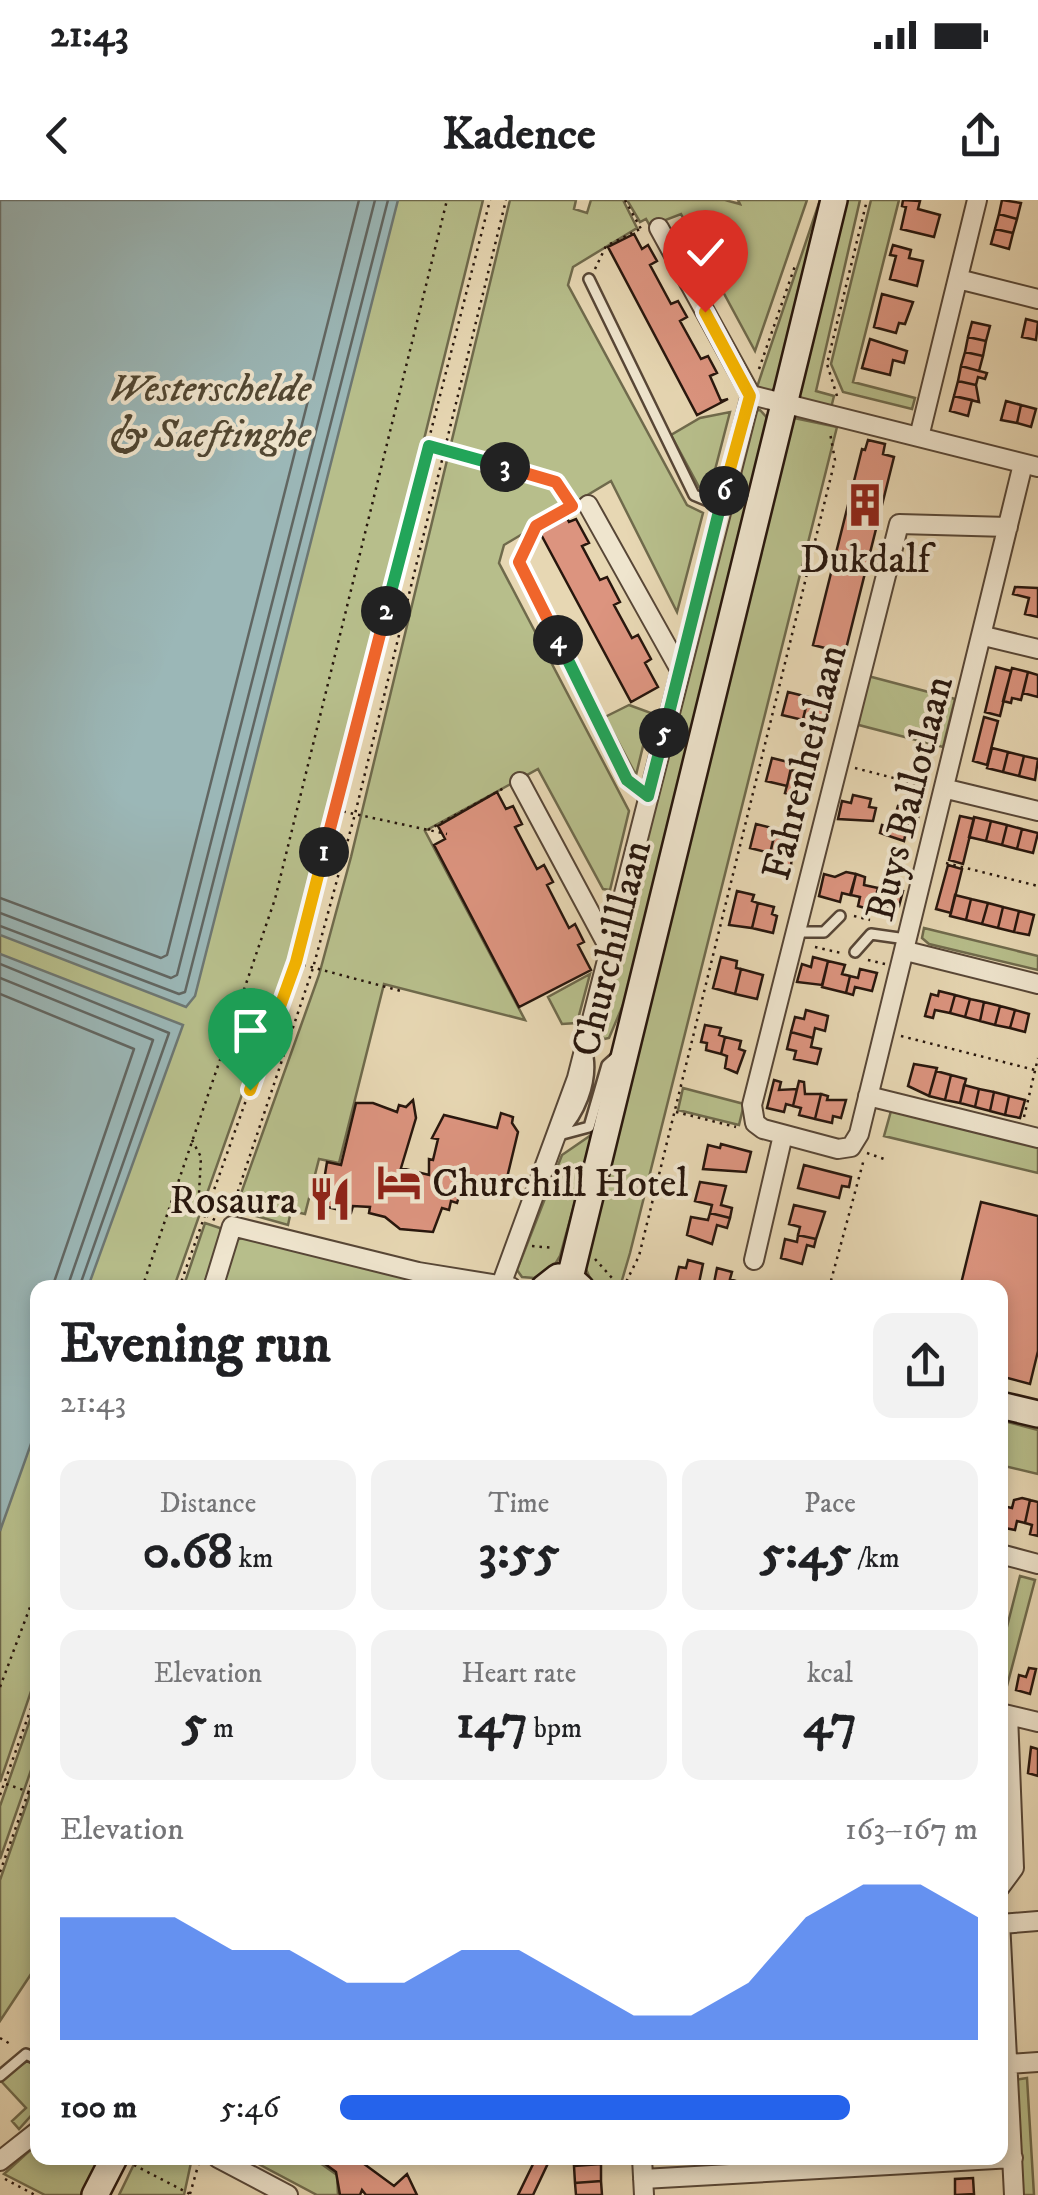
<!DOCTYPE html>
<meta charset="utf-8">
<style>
body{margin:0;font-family:"IM FELL DW Pica",serif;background:#f2f2f2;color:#202124;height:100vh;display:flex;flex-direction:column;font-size:38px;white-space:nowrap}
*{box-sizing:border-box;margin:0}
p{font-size:32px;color:#757577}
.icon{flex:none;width:55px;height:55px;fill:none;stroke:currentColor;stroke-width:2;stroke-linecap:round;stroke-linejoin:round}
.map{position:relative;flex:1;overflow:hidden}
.panel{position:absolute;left:30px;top:1080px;width:978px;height:885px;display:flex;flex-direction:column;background:#fff;border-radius:20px;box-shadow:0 5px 15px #0003}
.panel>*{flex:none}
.pin{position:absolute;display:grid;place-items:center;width:85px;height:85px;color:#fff;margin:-102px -42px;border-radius:50% 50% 50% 0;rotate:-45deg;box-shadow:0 0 10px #0007}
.pin .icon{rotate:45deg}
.km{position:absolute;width:50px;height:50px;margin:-25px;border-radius:50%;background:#222;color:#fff;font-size:28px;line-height:50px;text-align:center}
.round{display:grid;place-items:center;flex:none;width:105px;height:105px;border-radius:20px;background:#f2f2f2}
.headline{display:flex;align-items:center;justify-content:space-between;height:170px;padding:0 30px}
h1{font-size:55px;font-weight:700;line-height:75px}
.stats{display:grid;grid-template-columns:repeat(3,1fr);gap:15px;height:170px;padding:10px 30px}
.stats div{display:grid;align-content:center;border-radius:20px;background:#f2f2f2;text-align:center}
.stats b{font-size:50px;font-weight:700}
.stats small{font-size:28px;font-weight:400}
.stats p{font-size:28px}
.chart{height:280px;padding:20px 30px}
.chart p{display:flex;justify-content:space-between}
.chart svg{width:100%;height:180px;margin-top:10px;fill:#2563eb;opacity:.7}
ul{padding:0 30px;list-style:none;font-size:32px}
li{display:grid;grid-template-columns:160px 120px 1fr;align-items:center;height:75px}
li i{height:25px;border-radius:12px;background:#2563eb}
.status{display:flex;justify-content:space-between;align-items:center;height:70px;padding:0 50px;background:#fff;direction:ltr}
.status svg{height:28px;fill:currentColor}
header{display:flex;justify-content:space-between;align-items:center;height:130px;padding:0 30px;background:#fff;font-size:45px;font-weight:700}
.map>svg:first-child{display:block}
</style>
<div class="status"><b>21:43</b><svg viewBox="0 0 49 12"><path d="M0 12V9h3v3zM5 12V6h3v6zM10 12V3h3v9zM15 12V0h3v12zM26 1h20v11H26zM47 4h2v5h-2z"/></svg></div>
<header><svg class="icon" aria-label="back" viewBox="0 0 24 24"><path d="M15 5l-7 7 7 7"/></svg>Kadence<svg class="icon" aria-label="share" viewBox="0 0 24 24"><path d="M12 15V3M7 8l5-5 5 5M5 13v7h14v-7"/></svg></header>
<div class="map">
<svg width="1038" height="1995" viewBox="0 0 1038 1995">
<rect width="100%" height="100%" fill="#e7d7b3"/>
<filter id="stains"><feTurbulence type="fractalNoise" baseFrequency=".002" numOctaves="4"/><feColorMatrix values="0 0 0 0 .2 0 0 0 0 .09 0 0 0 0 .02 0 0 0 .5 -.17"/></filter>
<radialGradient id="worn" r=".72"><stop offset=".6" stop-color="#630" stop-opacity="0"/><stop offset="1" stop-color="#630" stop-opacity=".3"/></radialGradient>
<path fill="#b7be8b" stroke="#6f6a4c" stroke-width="2.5" d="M0 0H483L310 702 174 1087 38 1088 37 1474 0 1582Z
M510 0H576L574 9 587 13 591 0H623L637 28 573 67 568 85 687 305 703 313 677 412 611 281 504 345 499 363 629 611 610 690 603 689 538 569 425 631 525 820 384 784 339 963 319 959 305 1014 291 1011 288 1025 242 1012 239 999 319 775 351 657Z
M627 0H725L740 4 738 0H807L755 151 681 14 650 26 646 19 640 22Z
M820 0 778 186 771 191 756 190Z
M841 0H860L816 191 834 196 831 208 802 200 799 195Z
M871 0H899L853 182 915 198 912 209 843 192 831 164Z
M760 210 769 220 631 786 609 838 604 839 597 830 754 211Z
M730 212 709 293 699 287 671 235 700 218Z
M794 218 837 227 630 1053 620 1087H594L585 1067 785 225Z
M868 476 955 499 943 547 855 524Z
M629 505 651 513 636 575 605 517Z
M924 728 1038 756V770L929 744 922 738Z
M590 774 577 823 562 824 548 797Z
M683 888 744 904 739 925 678 910Z
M891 911 1038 946V973L884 936Z
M594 933 560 1056 554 1066 534 1078 522 1077 517 1070 562 955Z
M205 1023 220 1028 222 1035 203 1087 183 1088Z
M246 1037 409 1077 402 1087 219 1088 235 1040Z
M1000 1220 1038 1230V1274L1000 1265Z
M1020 1376 1035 1380 1003 1501 1000 1454Z
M37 1500V1553L0 1659V1606Z
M37 1574V1765L0 1821V1680Z
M27 1861 37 1867V1909L19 1929 12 1921 26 1908 0 1880Z
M1027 1878 1034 1995H1021L1015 1880Z
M37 1944 38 1958H105L85 1995H45L4 1974Z
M137 1958H192L184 1995H119Z
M247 1958H313L337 1975 338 1995H317Z"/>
<path fill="#9bb7b7" stroke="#6d7773" stroke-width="2.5" d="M0 0H398L195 796 186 807 0 735Z
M0 754 183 825 88 1087 38 1088 37 1227 0 1331Z"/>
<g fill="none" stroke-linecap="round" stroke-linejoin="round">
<path stroke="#616662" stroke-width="2.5" d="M0 698 161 758 167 755 359 0
M0 713 171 778 177 775 375 0
M0 726 179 794 185 792 388 0
M0 764 169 833 79 1088
M0 778 153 840 67 1088
M0 794 134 849 52 1088"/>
</g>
<path fill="#dc947f" stroke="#27160d" stroke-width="2.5" d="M903 0 920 1 918 9 940 15 934 37 901 29 906 7 902 6Z
M1002 0 1021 3 1017 19 999 14Z
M999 14 1017 19 1013 33 995 29Z
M995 29 1013 33 1009 49 991 44Z
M634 34 642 49 648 45 657 61 650 65 671 104 678 101 687 117 680 121 701 159 708 156 717 173 710 176 721 201 728 199 697 215 608 47Z
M893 45 911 50 909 58 923 61 917 86 890 79 896 56 890 55Z
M882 94 913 102 905 124 899 123 896 133 874 127Z
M1026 119 1038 122 1036 140 1022 137Z
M972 122 990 126 986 141 968 137Z
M968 137 986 141 983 156 965 152Z
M870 139 907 151 904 163 893 160 890 175 862 168Z
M965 152 983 156 979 171 961 166Z
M961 166 987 173 985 179 978 177 976 185 958 181Z
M958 181 976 185 979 202 954 196Z
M954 196 972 200 968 216 950 211Z
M1006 201 1021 205 1017 223 1001 220Z
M1021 205 1036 209 1031 227 1017 223Z
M868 240 885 244 883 254 894 257 845 453 813 445 862 249 865 250Z
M564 312 569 322 576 319 589 343 582 346 600 380 607 377 620 402 614 405 632 438 638 435 651 459 645 463 658 487 631 502 537 327Z
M1015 387 1038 388V417L1025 414 1029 398 1013 394Z
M996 467 1011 471 1000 516 985 512Z
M1012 468 1028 472 1021 500 1012 498 1011 503 1003 501Z
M1028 472 1038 475V497L1023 493Z
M788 492 808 497 803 520 782 515Z
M807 503 828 508 822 532 801 527Z
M984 517 998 521 987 565 973 561Z
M992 548 1008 552 1003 572 987 568Z
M1008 552 1024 556 1019 576 1003 572Z
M1024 556 1038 559 1035 580 1019 576Z
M772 558 792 563 787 586 766 581Z
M791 570 811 575 805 598 785 593Z
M497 592 506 609 513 606 522 624 515 627 537 669 544 665 553 682 547 685 569 728 575 724 584 742 578 745 591 770 519 807 434 645 445 639 438 626Z
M853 595 871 599 869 607 876 608 873 621 838 619 842 601 851 603Z
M898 606 920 611 916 625 908 622 904 641 880 633 882 625 887 626 889 618 894 619Z
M960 616 974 619 963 664 949 660Z
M974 617 991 621 986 641 969 637Z
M991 621 1007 625 1002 645 986 641Z
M756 624 776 629 770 653 750 648Z
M1007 625 1022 629 1017 649 1002 645Z
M1022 629 1038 633 1033 653 1017 649Z
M774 636 789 640 787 647 793 648 790 674 768 664Z
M948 665 962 669 951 713 936 709Z
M846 672 856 674 850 695 842 693 840 702 819 696 824 674 835 677Z
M856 674 865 677 864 685 878 688 872 710 858 706 860 697 851 695Z
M878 688 903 691 899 706 888 704 886 713 872 710Z
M737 691 754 695 752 701 758 703 752 728 729 725Z
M955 695 971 699 966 720 950 716Z
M971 699 988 703 982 724 966 720Z
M758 703 774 707 772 714 777 716 773 733 752 728Z
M988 703 1003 707 998 728 982 724Z
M1003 707 1019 711 1014 732 998 728Z
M1019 711 1034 715 1029 735 1014 732Z
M721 757 737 761 736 768 741 769 735 794 713 788Z
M813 757 828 761 822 785 797 782 802 764 811 767Z
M828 761 845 765 842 774 850 776 846 793 822 787Z
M741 769 763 775 757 799 735 794Z
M860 769 877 773 872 791 855 787 853 795 846 793 850 776 858 778Z
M939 791 955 795 950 813 935 810 933 818 925 816 931 794 938 796Z
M955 795 970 799 965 817 950 813Z
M970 799 984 802 980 821 965 817Z
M984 802 1000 806 995 825 980 821Z
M1000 806 1015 810 1010 828 995 825Z
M806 810 828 816 825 831 815 828 813 838 791 832 795 817 804 819Z
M1015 810 1029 814 1025 832 1010 828Z
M705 825 721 828 719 835 725 837 721 854 706 850 707 843 701 842Z
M791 832 813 838 811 847 821 849 817 864 794 859 796 851 787 849Z
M725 837 741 841 739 849 745 851 737 873 725 868 727 856 721 854Z
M914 864 937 868 929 896 908 886Z
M936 871 951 875 945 900 929 896Z
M951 875 966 879 960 903 945 900Z
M774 880 781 882 779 890 797 889 793 906 786 904 784 912 767 908Z
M799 881 804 882 805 894H821L815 919 799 915 801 908 793 906Z
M964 885 979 889 975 907 960 903Z
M979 889 994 892 990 911 975 907Z
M994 892 1009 896 1005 915 990 911Z
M821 894 828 896 827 900H846L841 918 833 916 832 923 815 919Z
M1009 896 1025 900 1020 918 1005 915Z
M413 900 416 918 401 968 429 975V959L433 960 438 939 432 938 444 915 497 928 501 913 513 917 512 923 518 932 505 986 457 976 453 991 460 993 457 1003 451 1001 449 1010 442 1008 433 1032 400 1029 385 1017 369 1013 370 1007 353 1006 351 1013 320 1005 327 962 341 965 356 903H373L397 912 399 905 406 907Z
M721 944 751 952 746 972 703 969 708 945 720 948Z
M804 965 851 977 849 987 842 986 839 998 798 988Z
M700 982 726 986 721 1005 732 1008 730 1018 710 1013 712 1005 695 1001Z
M981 1002 1038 1016V1151L1030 1184 1000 1176V1088H960Z
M794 1005 825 1012 816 1039 798 1035 800 1027 789 1024Z
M710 1013 730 1018 727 1028 717 1025 712 1044 687 1035 691 1017 708 1020Z
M798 1035 816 1039 814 1047 807 1045 802 1064 781 1058 785 1039 797 1042Z
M688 1060 703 1064 699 1083 695 1088H674L679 1067 686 1068Z
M717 1068 732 1072 730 1079 739 1082 738 1088H713Z
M1022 1298 1030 1300 1025 1323 1017 1321 1015 1330 1000 1327 1003 1306 1012 1308 1014 1300Z
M1030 1300 1038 1302V1336L1030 1334 1032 1325 1025 1323Z
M1029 1468 1036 1469 1030 1494 1016 1490 1019 1475 1026 1477Z
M1031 1547 1038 1549V1576L1028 1573Z
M317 1958H356L394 1986 407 1974 417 1995H366L362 1990 360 1995H340L336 1972Z
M536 1958 550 1959 533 1995H518Z
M601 1964V1981L575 1983 574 1966Z
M973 1978 974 1994 955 1995V1979Z
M601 1981 602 1995H576L575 1983Z"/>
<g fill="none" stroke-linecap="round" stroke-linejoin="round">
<g stroke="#574636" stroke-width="14">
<path id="lane" d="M589 79 694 295 720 306
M519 362 627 581 649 596
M796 732H824L840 716
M855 752 871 734 906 739
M561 933C579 914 592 884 588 857
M559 935 589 927 607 865 617 856
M0 1876 26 1854 38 1860"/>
</g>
<g stroke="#574636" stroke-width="22">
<path id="street" d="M659 28 751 195 1038 267
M958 79 1038 99
M919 237 977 0
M588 305 679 468
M1008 327 899 324 752 905 755 923 763 929 838 949 851 947 859 934 1023 264
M984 436 1038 449
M520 582 609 748
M947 589 1038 611
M906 751 1038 784
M868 896 1038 938
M754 1060 783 935
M501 1085 577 878 751 195
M213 1088 232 1026 418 1072 511 1087
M1000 1354 1038 1364
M1000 1513 1038 1522
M1000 1687 1014 1668 1008 1515
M1000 1721 1014 1995
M1001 1724 1038 1721
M1009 1864 1038 1862
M218 1958 288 1995
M642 1958 644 1995
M0 1961 38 1931
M643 1979 1013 1958"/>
</g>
<g stroke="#27160d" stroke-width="30">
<path id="secondary" d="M570 1078 834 0
M544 1088 558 1077 570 1078 581 1088
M1000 1205 1038 1214
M95 1995 114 1958"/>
</g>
<path stroke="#27160d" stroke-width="2.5" stroke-dasharray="2.5 5" stroke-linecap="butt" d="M625 0 641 29
M595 69 606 46 640 29
M759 169 796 63
M837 196 827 164 867 0
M430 246 556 281 570 304
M525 351 536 327 571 307
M855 568 925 586
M336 610 447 634
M428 630 504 588
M946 663 1038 686
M854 716 870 720
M815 747 841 753
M868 760 885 764
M296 763 401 791
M901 836 1035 870
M676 912 736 927
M1024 917 1038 858
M192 940 201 957 198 1011 215 1020
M867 953 887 960
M233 1006 313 768 355 614 506 0
M532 1046 554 1048
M595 1059 621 1088
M142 1088 275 699 447 0
M179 1088 295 763 490 0
M623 1088 639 1056 835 260 830 233
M829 1088 864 959
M0 1487 38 1386
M6 1584 38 1595
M0 1595 38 1489
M0 1672 38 1565
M0 1838 12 1845
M134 1965 190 1994
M5 1979 35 1995
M190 1994 200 1959"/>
<use href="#lane" stroke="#efe5ce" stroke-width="9"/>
<use href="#street" stroke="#efe5ce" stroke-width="18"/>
<use href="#secondary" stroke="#efe5ce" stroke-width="25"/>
</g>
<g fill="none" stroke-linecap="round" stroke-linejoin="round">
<g stroke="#fff" stroke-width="20">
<path id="split-1" d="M250 890 296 762 324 652"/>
</g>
<g stroke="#fff" stroke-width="20">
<path id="split-2" d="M324 652 386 411"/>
</g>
<g stroke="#fff" stroke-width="20">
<path id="split-3" d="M386 411 429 246 505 267"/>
</g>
<g stroke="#fff" stroke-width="20">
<path id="split-4" d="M505 267 556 282 572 306 536 326 519 362 558 440"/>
</g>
<g stroke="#fff" stroke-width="20">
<path id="split-5" d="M558 440 627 580 648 596 664 533"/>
</g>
<g stroke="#fff" stroke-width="20">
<path id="split-6" d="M664 533 724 291"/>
</g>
<g stroke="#fff" stroke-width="20">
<path id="split-7" d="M705 112 750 196 724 291"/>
</g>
<use href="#split-1" stroke="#f5b400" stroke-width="12"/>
<use href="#split-2" stroke="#f0652b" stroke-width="12"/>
<use href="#split-3" stroke="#22a559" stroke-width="12"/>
<use href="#split-4" stroke="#f0652b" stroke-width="12"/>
<use href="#split-5" stroke="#22a559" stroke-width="12"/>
<use href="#split-6" stroke="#22a559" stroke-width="12"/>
<use href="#split-7" stroke="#f5b400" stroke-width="12"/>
</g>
<defs>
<g id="building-bare" transform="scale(3.45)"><path d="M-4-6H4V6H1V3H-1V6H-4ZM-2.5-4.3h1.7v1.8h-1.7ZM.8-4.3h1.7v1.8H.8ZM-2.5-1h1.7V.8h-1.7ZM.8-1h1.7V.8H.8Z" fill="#8f2418" stroke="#efe5ce" stroke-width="2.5" paint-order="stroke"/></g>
<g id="hotel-bare" transform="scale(3.45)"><path d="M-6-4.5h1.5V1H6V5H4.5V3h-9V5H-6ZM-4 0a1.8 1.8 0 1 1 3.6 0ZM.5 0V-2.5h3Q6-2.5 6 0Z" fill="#8f2418" stroke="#efe5ce" stroke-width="2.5" paint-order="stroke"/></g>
<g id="restaurant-bare" transform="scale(3.45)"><path d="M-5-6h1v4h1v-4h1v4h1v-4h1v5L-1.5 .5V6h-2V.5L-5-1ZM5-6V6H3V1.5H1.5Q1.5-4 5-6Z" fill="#8f2418" stroke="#efe5ce" stroke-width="2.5" paint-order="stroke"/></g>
</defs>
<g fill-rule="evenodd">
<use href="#building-bare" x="865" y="305"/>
<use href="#hotel-bare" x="399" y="982"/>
<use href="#restaurant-bare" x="330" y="999"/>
</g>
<g text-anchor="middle" stroke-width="8" stroke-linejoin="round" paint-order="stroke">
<g font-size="40" font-style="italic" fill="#524833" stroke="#efe5ce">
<text x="210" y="201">Westerschelde<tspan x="210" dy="46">&amp; Saeftinghe</tspan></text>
</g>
<g font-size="40" fill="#27160d" stroke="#efe5ce">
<text x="865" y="372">Dukdalf</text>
<text x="432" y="996" text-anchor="start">Churchill Hotel</text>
<text x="297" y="1013" text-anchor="end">Rosaura</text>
</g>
<g font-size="40" fill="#27160d" stroke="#efe5ce">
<text transform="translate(803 562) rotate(-76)" y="14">Fahrenheitlaan</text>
<text transform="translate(908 598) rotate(-76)" y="14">Buys Ballotlaan</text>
<text transform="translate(610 748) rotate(-76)" y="14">Churchilllaan</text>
</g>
</g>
<rect width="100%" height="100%" filter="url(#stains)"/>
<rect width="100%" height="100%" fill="url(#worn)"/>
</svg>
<div class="pin" style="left:250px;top:890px;background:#1e9e55"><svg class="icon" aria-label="arrive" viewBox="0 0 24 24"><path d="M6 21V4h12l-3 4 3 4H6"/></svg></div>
<div class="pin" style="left:705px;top:112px;background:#d93025"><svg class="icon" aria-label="check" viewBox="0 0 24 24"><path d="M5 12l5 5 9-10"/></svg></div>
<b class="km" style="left:324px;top:652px">1</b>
<b class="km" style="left:386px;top:411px">2</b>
<b class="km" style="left:505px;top:267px">3</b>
<b class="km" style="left:558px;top:440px">4</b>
<b class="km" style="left:664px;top:533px">5</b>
<b class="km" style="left:724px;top:291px">6</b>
<section class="panel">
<div class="headline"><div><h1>Evening run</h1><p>21:43</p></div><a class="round"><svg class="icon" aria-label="share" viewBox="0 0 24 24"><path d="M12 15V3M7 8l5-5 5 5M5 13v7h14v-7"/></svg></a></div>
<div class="stats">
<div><p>Distance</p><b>0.68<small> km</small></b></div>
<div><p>Time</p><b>3:55</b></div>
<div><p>Pace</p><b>5:45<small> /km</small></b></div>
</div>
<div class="stats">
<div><p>Elevation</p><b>5<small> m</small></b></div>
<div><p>Heart rate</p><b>147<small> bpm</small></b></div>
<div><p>kcal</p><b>47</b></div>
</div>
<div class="chart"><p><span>Elevation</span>163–167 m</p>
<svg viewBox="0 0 160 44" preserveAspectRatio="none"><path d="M0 44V14L10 14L20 14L30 22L40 22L50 30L60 30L70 22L80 22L90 30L100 38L110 38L120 30L130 14L140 6L150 6L160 14V44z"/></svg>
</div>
<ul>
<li><b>100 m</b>5:46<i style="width:80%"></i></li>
</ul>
</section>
</div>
